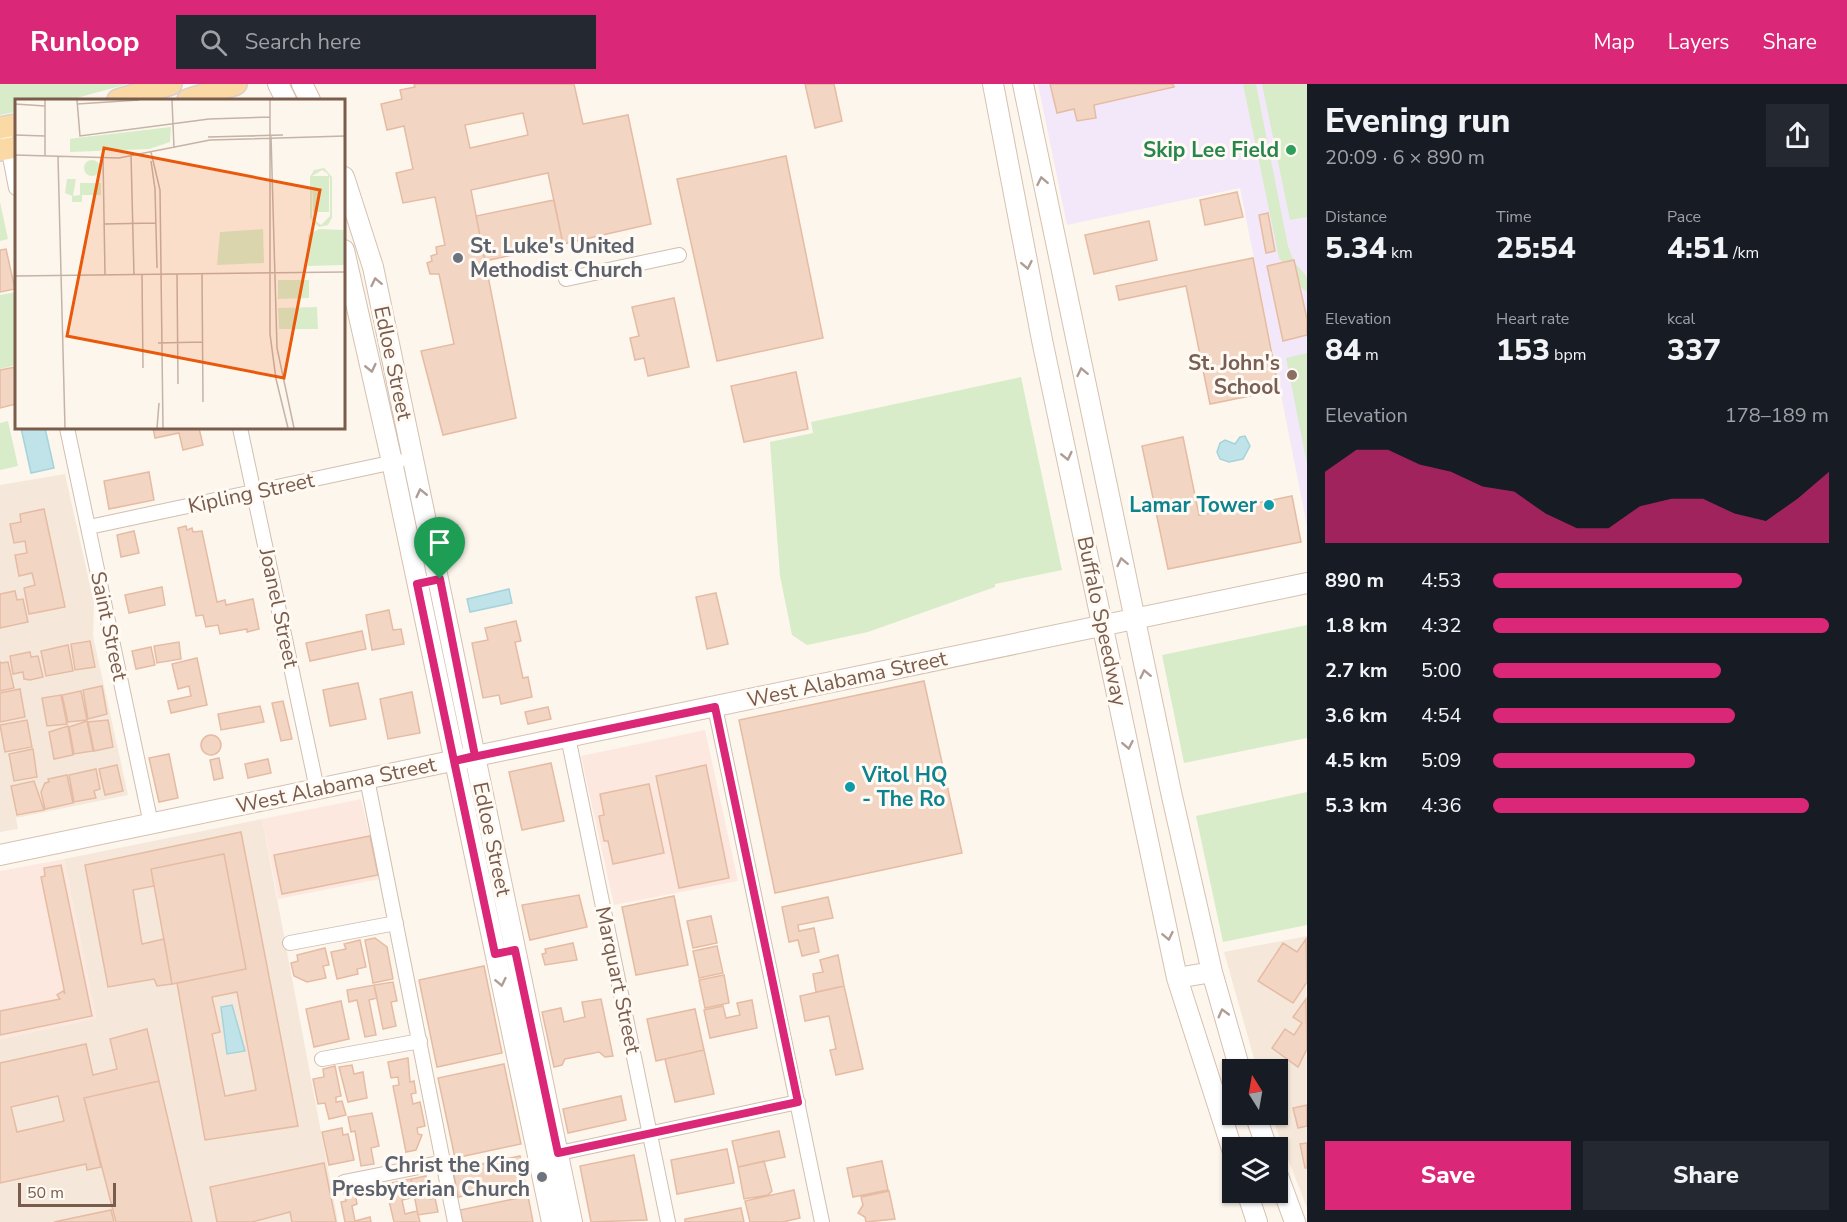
<!DOCTYPE html>
<meta charset="utf-8">
<style>
body{margin:0;font-family:"Nunito Sans",sans-serif;background:#242831;color:#f1f3f6;height:100vh;display:flex;flex-direction:column;font-size:22px;white-space:nowrap}
*{box-sizing:border-box;margin:0}
p{font-size:20px;color:#9ea1a6}
.icon{flex:none;width:33px;height:33px;fill:none;stroke:currentColor;stroke-width:2;stroke-linecap:round;stroke-linejoin:round}
.map{position:relative;flex:1;overflow:hidden}
.panel{display:flex;flex-direction:column;background:#171b24;width:540px}
.panel>*{flex:none}
.needle{width:39px;rotate:349deg}
.buttons{position:absolute;left:1222px;top:975px;display:grid;gap:12px}
.buttons a{display:grid;place-items:center;width:66px;height:66px;border-radius:0px;background:#171b24;box-shadow:0 2px 4px #0004;font-size:30px}
.scale{position:absolute;left:18px;bottom:15px;width:98px;box-sizing:border-box;padding-left:6px;border:3px solid #7a5c4d;border-top:0;font-size:16px;line-height:21px;white-space:nowrap;color:#7a5c4d;-webkit-text-stroke:4px #fffaf3;paint-order:stroke}
.pin{position:absolute;display:grid;place-items:center;width:51px;height:51px;color:#fff;margin:-62px -26px;border-radius:50% 50% 50% 0;rotate:-45deg;box-shadow:0 0 6px #0007}
.pin .icon{rotate:45deg}
.round{display:grid;place-items:center;flex:none;width:63px;height:63px;border-radius:0px;background:#242831}
.overview{display:flex;align-items:center;justify-content:space-between;height:102px;padding:0 18px}
h1{font-size:33px;font-weight:800;line-height:45px}
.stats{display:grid;grid-template-columns:repeat(3,1fr);gap:9px;height:102px;padding:6px 18px}
.stats div{display:grid;align-content:center}
.stats b{font-size:30px;font-weight:800}
.stats small{font-size:16px;font-weight:400}
.stats p{font-size:16px}
.chart{height:168px;padding:12px 18px}
.chart p{display:flex;justify-content:space-between}
.chart svg{width:100%;height:108px;margin-top:6px;fill:#db2777;opacity:.7}
.primary-button{display:flex;gap:12px;margin-top:auto;padding:12px 18px}
.primary-button a{flex:1;height:69px;border-radius:0px;background:#db2777;color:#fff;font-size:24px;font-weight:800;line-height:69px;text-align:center}
.primary-button a+a{background:#242831;color:#f1f3f6}
ul{padding:0 18px;list-style:none;font-size:20px}
li{display:grid;grid-template-columns:96px 72px 1fr;align-items:center;height:45px}
li i{height:15px;border-radius:8px;background:#db2777}
header{display:flex;align-items:center;gap:36px;box-sizing:border-box;height:84px;padding:0 30px;background:#db2777;color:#fff}
header strong{font-size:28px}
nav{display:flex;gap:33px;margin-inline-start:auto;font-size:21px}
.search{width:420px;height:54px;background:#242831;display:flex;align-items:center;gap:15px;box-sizing:border-box;padding:0 21px;border-radius:0px;color:#9ea1a6;font-size:22px}
main{display:flex;flex:1;min-height:0}
.map>svg:first-child{display:block}
</style>
<header>
<strong>Runloop</strong>
<div class="search"><svg class="icon" aria-label="search" viewBox="0 0 24 24"><circle cx="10" cy="10" r="6"/><path d="M15 15l6 6"/></svg>Search here</div>
<nav><a>Map</a><a>Layers</a><a>Share</a></nav>
</header>
<main>
<div class="map">
<svg width="1307" height="1138" viewBox="0 0 1307 1138">
<rect width="100%" height="100%" fill="#fdf6ec"/>
<path fill="#f5e8da" d="M65 390 94 519 93 552 128 711 16 734 18 745 0 748V401Z
M262 735 338 1138H0V955L96 934 64 775Z
M1307 852V1124L1271 1031 1278 1030V986L1257 985 1224 868Z"/>
<path fill="#fde8e0" d="M705 646 738 797 614 821 581 672Z
M361 715 380 795 278 815 262 735Z
M64 775 96 934 0 955V787Z"/>
<path fill="#f3e8fa" d="M1038 0H1307V442L1240 104 1067 141Z"/>
<path fill="#d8ecc9" d="M0 0H128L69 16H16V28L0 31Z
M1243 0H1256L1288 162 1294 178 1307 193V208L1297 200 1279 174Z
M1262 0H1307V133L1290 136Z
M0 118 8 155 0 157Z
M16 208V281L0 285V211Z
M1307 269V380L1286 274Z
M1021 293 1062 486 995 500V503L868 548 807 561 792 551 780 492 770 358 813 349 811 338Z
M8 337 18 382 0 386V339Z
M1307 541V654L1184 679 1162 571Z
M1307 708V841L1223 858 1196 732Z"/>
<path fill="#bfe3e8" stroke="#a5d3da" stroke-width="1.5" d="M21 344H45L54 384 31 389Z
M1245 352 1250 362 1243 375 1229 378 1220 375 1217 368 1220 359 1225 356 1235 360 1240 353Z
M509 505 512 519 470 528 467 515Z
M232 921 245 967 227 970 221 923Z"/>
<path fill="#f3d5c3" stroke="#e6bba3" stroke-width="1.5" fill-rule="evenodd" d="M414 0H574L583 40 628 31 651 140 563 160 548 89 471 106 516 334 443 351 421 267 454 260 439 190H430L427 179 432 177 431 172 437 170 436 163 445 161 435 113 403 119 396 89 413 85 404 42 387 46 381 20 402 15 400 6 415 3ZM523 29 528 51 470 64 465 41Z
M805 0H834L842 37 815 44Z
M1050 0H1173L1174 3 1094 21 1096 34 1077 37 1074 25 1057 29Z
M786 72 823 254 717 277 677 95Z
M1237 108 1243 133 1205 141 1200 116Z
M554 116 563 160 485 177 476 132Z
M1268 129 1275 167 1266 169 1259 131Z
M1149 137 1157 176 1094 190 1085 151Z
M6 165 15 205 0 208V166Z
M1253 174 1279 306 1210 320 1186 202 1119 216 1116 202Z
M1294 176 1307 235V251L1283 257 1267 182Z
M674 214 689 283 648 292 644 274 635 276 630 254 639 252 632 223Z
M16 283V320L0 324V286Z
M796 288 808 345 744 358 731 302Z
M153 344H199L203 361 183 366 179 349 155 354Z
M1183 353 1199 431 1292 412 1301 458 1168 485 1142 362Z
M149 388 154 416 109 425 104 397Z
M44 425 65 523 29 530 24 504 35 501 32 489 19 492 15 471 27 469 25 457 14 459 10 440 21 438 20 430Z
M186 442 187 446 192 444 193 448 202 447 217 518 225 516 226 521 253 515 259 545 247 548V545L220 550 218 541 206 543 203 531 196 532 178 444Z
M134 447 139 469 121 473 117 451Z
M162 503 165 521 129 529 125 511Z
M15 507 17 516 23 515 28 538 0 544V510Z
M716 509 728 560 707 565 696 513Z
M389 526 393 546 401 545 404 560 372 566 366 531Z
M516 537 521 557 515 558 523 594 528 593 532 613 501 620 499 611 483 614 472 559 488 556 485 544Z
M362 547 366 565 310 577 306 559Z
M90 557 95 583 75 586 71 560Z
M179 558 181 575 157 579 154 562Z
M68 561 73 587 46 592 41 567Z
M151 563 155 581 136 585 132 567Z
M30 568 31 573 38 572 43 593 30 596 24 595 23 588 13 590 10 572Z
M197 574 207 621 171 629 168 617 191 612 189 602 178 605 172 580Z
M0 577V579L8 578 14 604 0 607Z
M924 597 962 769 775 809 739 636Z
M358 599 366 635 330 642 323 606Z
M102 602 107 630 88 635 83 606Z
M20 605 25 633 0 638V609Z
M81 607 87 636 68 638 62 611Z
M412 608 420 649 388 655 380 615Z
M61 611 67 640 47 642 42 614Z
M283 617 292 655 281 657 272 619Z
M260 622 264 638 221 646 218 630Z
M548 623 551 635 528 640 525 628Z
M27 636 32 663 5 668 0 641Z
M108 636 113 663 94 667 88 638Z
M87 637 93 667 74 670 69 643Z
M68 642 73 671 54 675 49 648Z
M201 661a10 10 0 1 1 20 0a10 10 0 1 1-20 0Z
M33 665 37 693 14 697 9 670Z
M169 670 178 714 159 718 149 674Z
M219 674 223 694 214 696 210 676Z
M268 675 271 689 248 694 245 680Z
M551 679 564 737 522 746 509 688Z
M117 681 123 707 105 711 99 685Z
M706 681 729 794 679 804 656 692Z
M96 685 100 705 94 707 96 714 74 718 69 691Z
M67 691 73 719 45 725 41 708 45 699 49 698 48 695Z
M34 697 44 726 17 731 11 702Z
M649 700 664 769 613 780 608 757H604L599 732 604 731 600 710Z
M241 748 298 1042 205 1056 177 899 246 885 224 770 151 785 154 802 133 806 142 860 164 855 172 900 157 902 154 895 108 903 85 781ZM237 908 256 1006 225 1012 212 950 220 948 212 913Z
M370 752 378 791 282 810 274 771Z
M224 770 246 885 172 900 151 785Z
M61 781 92 932 0 951V927L60 915 57 911 63 907 65 910 41 793 45 792 44 784Z
M579 811 587 843 530 856 522 821Z
M674 812 688 881 636 891 622 823Z
M828 813 833 834 798 841 799 847 814 844 819 868 802 872 798 856 789 858 782 823Z
M711 832 717 859 693 864 687 837Z
M375 854 387 863 393 895 373 899 365 856Z
M1306 855 1307 898 1293 919 1258 897 1283 859 1297 868Z
M360 856 366 883 357 885 358 890 337 895 331 868 346 865 344 860Z
M573 859 577 876 545 881 542 870 546 869 545 865Z
M717 862 723 889 699 894 693 867Z
M325 864 329 881 323 882 326 894 307 898 294 892 291 879 298 877 297 871Z
M838 871 844 902 816 908 813 890 823 888 820 876Z
M484 882 502 969 437 983 419 896Z
M724 891 729 919 705 924 699 896Z
M393 898 397 917 391 918 396 942 383 945 374 901Z
M374 901 377 914 369 916 376 951 365 953 357 916 349 918 347 906Z
M844 902 863 985 836 991 830 966 836 965 829 932 805 937 800 912Z
M601 915 613 972 605 973 599 968 565 975 562 981 554 983 542 928 561 924 564 938 585 933 582 918Z
M1306 915 1307 965 1298 983 1272 964 1285 945 1294 951 1302 939 1293 933Z
M752 916 757 944 710 954 704 926 723 922 726 934 740 931 737 919Z
M341 917 349 955 314 963 306 925Z
M695 925 704 966 656 977 647 935Z
M147 945 159 997 84 1014 101 1083 87 1086 86 1080 0 1099V979L86 960 93 991 117 985 110 955ZM58 1012 64 1037 17 1048 11 1023Z
M704 966 714 1010 675 1018 665 975Z
M408 974 410 998 414 997 416 1009 411 1010 413 1020 420 1018 425 1042 417 1044 418 1050 422 1051 416 1066 406 1068 393 1002 399 1001 398 993 391 994 388 978Z
M504 980 521 1060 455 1074 438 994Z
M352 981 354 990 363 988 367 1014 348 1018 339 983Z
M335 982 341 1012 336 1013V1018L342 1017 346 1031 329 1035 325 1019 318 1020 313 995 324 993 323 985Z
M159 997 192 1138H116L84 1014Z
M621 1012 626 1036 568 1049 563 1025Z
M1307 1021V1042L1298 1044 1293 1024Z
M372 1029 379 1062 371 1064 374 1080 361 1082 355 1047 351 1048 348 1033Z
M342 1044 343 1051 348 1050 354 1076 329 1081 322 1048Z
M779 1047 785 1073 738 1083 732 1057Z
M1307 1059V1084H1305L1300 1060Z
M727 1065 734 1099 677 1110 671 1076Z
M634 1071 647 1136 591 1138 580 1082Z
M520 1072 525 1100 458 1113 453 1086Z
M764 1077 772 1107 768 1111 744 1115 738 1083Z
M882 1077 888 1106 853 1113 847 1084Z
M324 1079 336 1138H292L290 1128 252 1138H217L210 1103Z
M426 1092 430 1115 435 1114 438 1128 418 1131 411 1095Z
M411 1095 415 1113 402 1116 405 1130 417 1127 420 1138H394L385 1100Z
M354 1103 357 1120 352 1122 355 1137 370 1133 371 1138H345L341 1118 346 1117 343 1105Z
M794 1106 800 1134 783 1138H750L745 1117Z
M889 1107 895 1135 866 1138 865 1133 858 1129 863 1121 861 1113Z
M528 1112 533 1138H463L460 1126Z
M741 1124 744 1138H685V1135Z
M111 1126 114 1138H54Z"/>
<g fill="none" stroke-linecap="round" stroke-linejoin="round">
<g stroke="#d1beb0" stroke-width="16">
<path id="street" d="M7 57 16 104
M566 195 679 171
M67 344 151 740
M240 344 317 705
M89 443 399 377
M715 623 822 1138
M568 653 668 1138
M367 695 455 1138
M290 859 396 839
M322 975 420 957
M550 1071 798 1018
M344 1098 444 1078"/>
</g>
<g stroke="#d6c0b0" stroke-width="22">
<path id="secondary" d="M278 0 286 16
M302 0 310 16
M993 0 1042 256 1177 894 1233 1068
M1023 0 1171 708 1212 888 1240 986
M344 93 373 183 572 1138
M344 166 392 378 552 1138
M0 771 1307 499
M1177 894 1212 888
M1255 1030 1267 1064
M1278 1092 1295 1138
M1247 1108 1257 1138"/>
</g>
<g stroke="#dad1cd" stroke-width="24">
<path id="primary" d="M118 16 171 0
M188 16 236 0
M0 44 16 41
M0 66 16 63"/>
</g>
<use href="#street" stroke="#fff" stroke-width="14"/>
<use href="#secondary" stroke="#fff" stroke-width="20"/>
<use href="#primary" stroke="#fbd9a5" stroke-width="21"/>
</g>
<defs><path id="oneway-chevron" d="M-2-3.5L2.5 0L-2 3.5" fill="none" stroke-width="1.6" stroke-linecap="round" stroke-linejoin="round" transform="scale(1.5)"/></defs>
<g stroke="#af9d94">
<use href="#oneway-chevron" transform="translate(1042 97) rotate(-101)"/>
<use href="#oneway-chevron" transform="translate(1027 181) rotate(79)"/>
<use href="#oneway-chevron" transform="translate(376 198) rotate(-102)"/>
<use href="#oneway-chevron" transform="translate(371 284) rotate(77)"/>
<use href="#oneway-chevron" transform="translate(1082 288) rotate(-102)"/>
<use href="#oneway-chevron" transform="translate(1067 372) rotate(77)"/>
<use href="#oneway-chevron" transform="translate(421 409) rotate(-103)"/>
<use href="#oneway-chevron" transform="translate(1122 478) rotate(-102)"/>
<use href="#oneway-chevron" transform="translate(1145 590) rotate(-102)"/>
<use href="#oneway-chevron" transform="translate(1128 661) rotate(79)"/>
<use href="#oneway-chevron" transform="translate(1168 852) rotate(78)"/>
<use href="#oneway-chevron" transform="translate(501 898) rotate(78)"/>
<use href="#oneway-chevron" transform="translate(1223 929) rotate(-105)"/>
</g>
<g fill="none" stroke-linecap="round" stroke-linejoin="round">
<g stroke="#fff" stroke-width="12">
<path id="route" d="M440 495 475 672 454 677 495 870 515 866 558 1069 798 1018 715 623 454 677 417 500 440 495"/>
</g>
<use href="#route" stroke="#db2777" stroke-width="8"/>
</g>
<circle fill="#2e9e5b" stroke="#fffaf3" stroke-width="2" cx="1291" cy="66" r="6"/>
<g fill="#6b7280" stroke="#fffaf3" stroke-width="2">
<circle cx="458" cy="174" r="6"/>
<circle cx="542" cy="1093" r="6"/>
</g>
<circle fill="#8d6e63" stroke="#fffaf3" stroke-width="2" cx="1292" cy="291" r="6"/>
<g fill="#0f9aa8" stroke="#fffaf3" stroke-width="2">
<circle cx="1269" cy="421" r="6"/>
<circle cx="850" cy="703" r="6"/>
</g>
<g text-anchor="middle" stroke-width="6" stroke-linejoin="round" paint-order="stroke">
<g font-size="21" font-weight="bold" fill="#27864d" stroke="#fffaf3" text-anchor="end">
<text x="1279" y="73">Skip Lee Field</text>
</g>
<g font-size="21" font-weight="bold" fill="#5b616d" stroke="#fffaf3" text-anchor="start">
<text x="470" y="169">St. Luke's United<tspan x="470" dy="24">Methodist Church</tspan></text>
<text x="530" y="1088" text-anchor="end">Christ the King<tspan x="530" dy="24">Presbyterian Church</tspan></text>
</g>
<g font-size="21" fill="#7a5c4d" stroke="#fffaf3">
<text transform="translate(393 279) rotate(78)" y="7">Edloe Street</text>
<text transform="translate(251 409) rotate(-12)" y="7">Kipling Street</text>
<text transform="translate(279 524) rotate(78)" y="7">Joanel Street</text>
<text transform="translate(1102 537) rotate(78)" y="7">Buffalo Speedway</text>
<text transform="translate(109 542) rotate(78)" y="7">Saint Street</text>
<text transform="translate(847 595) rotate(-12)" y="7">West Alabama Street</text>
<text transform="translate(336 701) rotate(-12)" y="7">West Alabama Street</text>
<text transform="translate(492 755) rotate(78)" y="7">Edloe Street</text>
<text transform="translate(618 896) rotate(78)" y="7">Marquart Street</text>
</g>
<g font-size="21" font-weight="bold" fill="#785e54" stroke="#fffaf3" text-anchor="end">
<text x="1280" y="286">St. John's<tspan x="1280" dy="24">School</tspan></text>
</g>
<g font-size="21" font-weight="bold" fill="#0d838f" stroke="#fffaf3" text-anchor="end">
<text x="1257" y="428">Lamar Tower</text>
<text x="862" y="698" text-anchor="start">Vitol HQ<tspan x="862" dy="24">- The Ro</tspan></text>
</g>
</g>
<g transform="translate(15 15)">
<rect width="330" height="330" fill="#fdf6ec"/>
<path d="M156 28 155 43 134 50 55 53V40L61 39ZM69 69a8 8 0 1 1 16 0a8 8 0 1 1-16 0ZM309 69 317 78V119L313 126 304 128 295 119V78L299 71ZM307 71 312 74 315 79V117L306 126 297 119V80L298 113H314V77H297ZM52 80H61L58 97 65 96V84H86V96H67V103H57V97L50 94ZM248 130 249 164 202 166 205 133ZM304 130 329 131V166L293 167V136ZM263 181H294V199L263 200ZM302 208 303 230H264L263 209Z" fill="#d8ecc9" fill-rule="evenodd"/>
<path fill="none" stroke="#c5b3a7" stroke-width="1.5" d="M62 1 65 37 194 20 255 18M157 1 159 49M0 5 30 7M62 5 124 1M0 36 30 37M255 36V1M255 36V235L261 280 273 329M256 37 262 249 279 329M193 38 268 36M136 53 145 91 148 329M116 55 119 176M0 56 104 59 195 41 330 37M30 57V1M88 57 90 176M43 58 50 329M136 62 140 90 142 169M89 125 141 124M162 175 163 285M187 175 188 303M127 176 128 269M0 177 330 173M143 244 188 243M142 329 144 304"/>
<path fill="#e8590c" fill-opacity="0.15" stroke="#e8590c" stroke-width="3" d="M89 49 305 91 269 279 52 237Z"/>
<rect width="330" height="330" fill="none" stroke="#7a5c4d" stroke-width="3"/>
</g>
</svg>
<div class="buttons">
<a><svg class="needle" viewBox="-14 -14 28 28"><path d="M0-13l5 13h-10z" fill="#e53935"/><path d="M0 13l5-13h-10z" fill="#9ea1a6"/></svg></a>
<a><svg class="icon" aria-label="layers" viewBox="0 0 24 24"><path d="M12 4l9 5-9 5-9-5zM3 14l9 5 9-5"/></svg></a>
</div>
<div class="scale">50 m</div>
<div class="pin" style="left:440px;top:495px;background:#1e9e55"><svg class="icon" aria-label="arrive" viewBox="0 0 24 24"><path d="M6 21V4h12l-3 4 3 4H6"/></svg></div>
</div>
<section class="panel">
<div class="overview"><div><h1>Evening run</h1><p>20:09 · 6 × 890 m</p></div><a class="round"><svg class="icon" aria-label="share" viewBox="0 0 24 24"><path d="M12 15V3M7 8l5-5 5 5M5 13v7h14v-7"/></svg></a></div>
<div class="stats">
<div><p>Distance</p><b>5.34<small> km</small></b></div>
<div><p>Time</p><b>25:54</b></div>
<div><p>Pace</p><b>4:51<small> /km</small></b></div>
</div>
<div class="stats">
<div><p>Elevation</p><b>84<small> m</small></b></div>
<div><p>Heart rate</p><b>153<small> bpm</small></b></div>
<div><p>kcal</p><b>337</b></div>
</div>
<div class="chart"><p><span>Elevation</span>178–189 m</p>
<svg viewBox="0 0 160 44" preserveAspectRatio="none"><path d="M0 44V15L10 6L20 6L30 12L40 15L50 21L60 23L70 32L80 38L90 38L100 29L110 26L120 26L130 32L140 35L150 26L160 15V44z"/></svg>
</div>
<ul>
<li><b>890 m</b>4:53<i style="width:74%"></i></li>
<li><b>1.8 km</b>4:32<i style="width:100%"></i></li>
<li><b>2.7 km</b>5:00<i style="width:68%"></i></li>
<li><b>3.6 km</b>4:54<i style="width:72%"></i></li>
<li><b>4.5 km</b>5:09<i style="width:60%"></i></li>
<li><b>5.3 km</b>4:36<i style="width:94%"></i></li>
</ul>
<div class="primary-button"><a>Save</a><a>Share</a></div>
</section>
</main>
